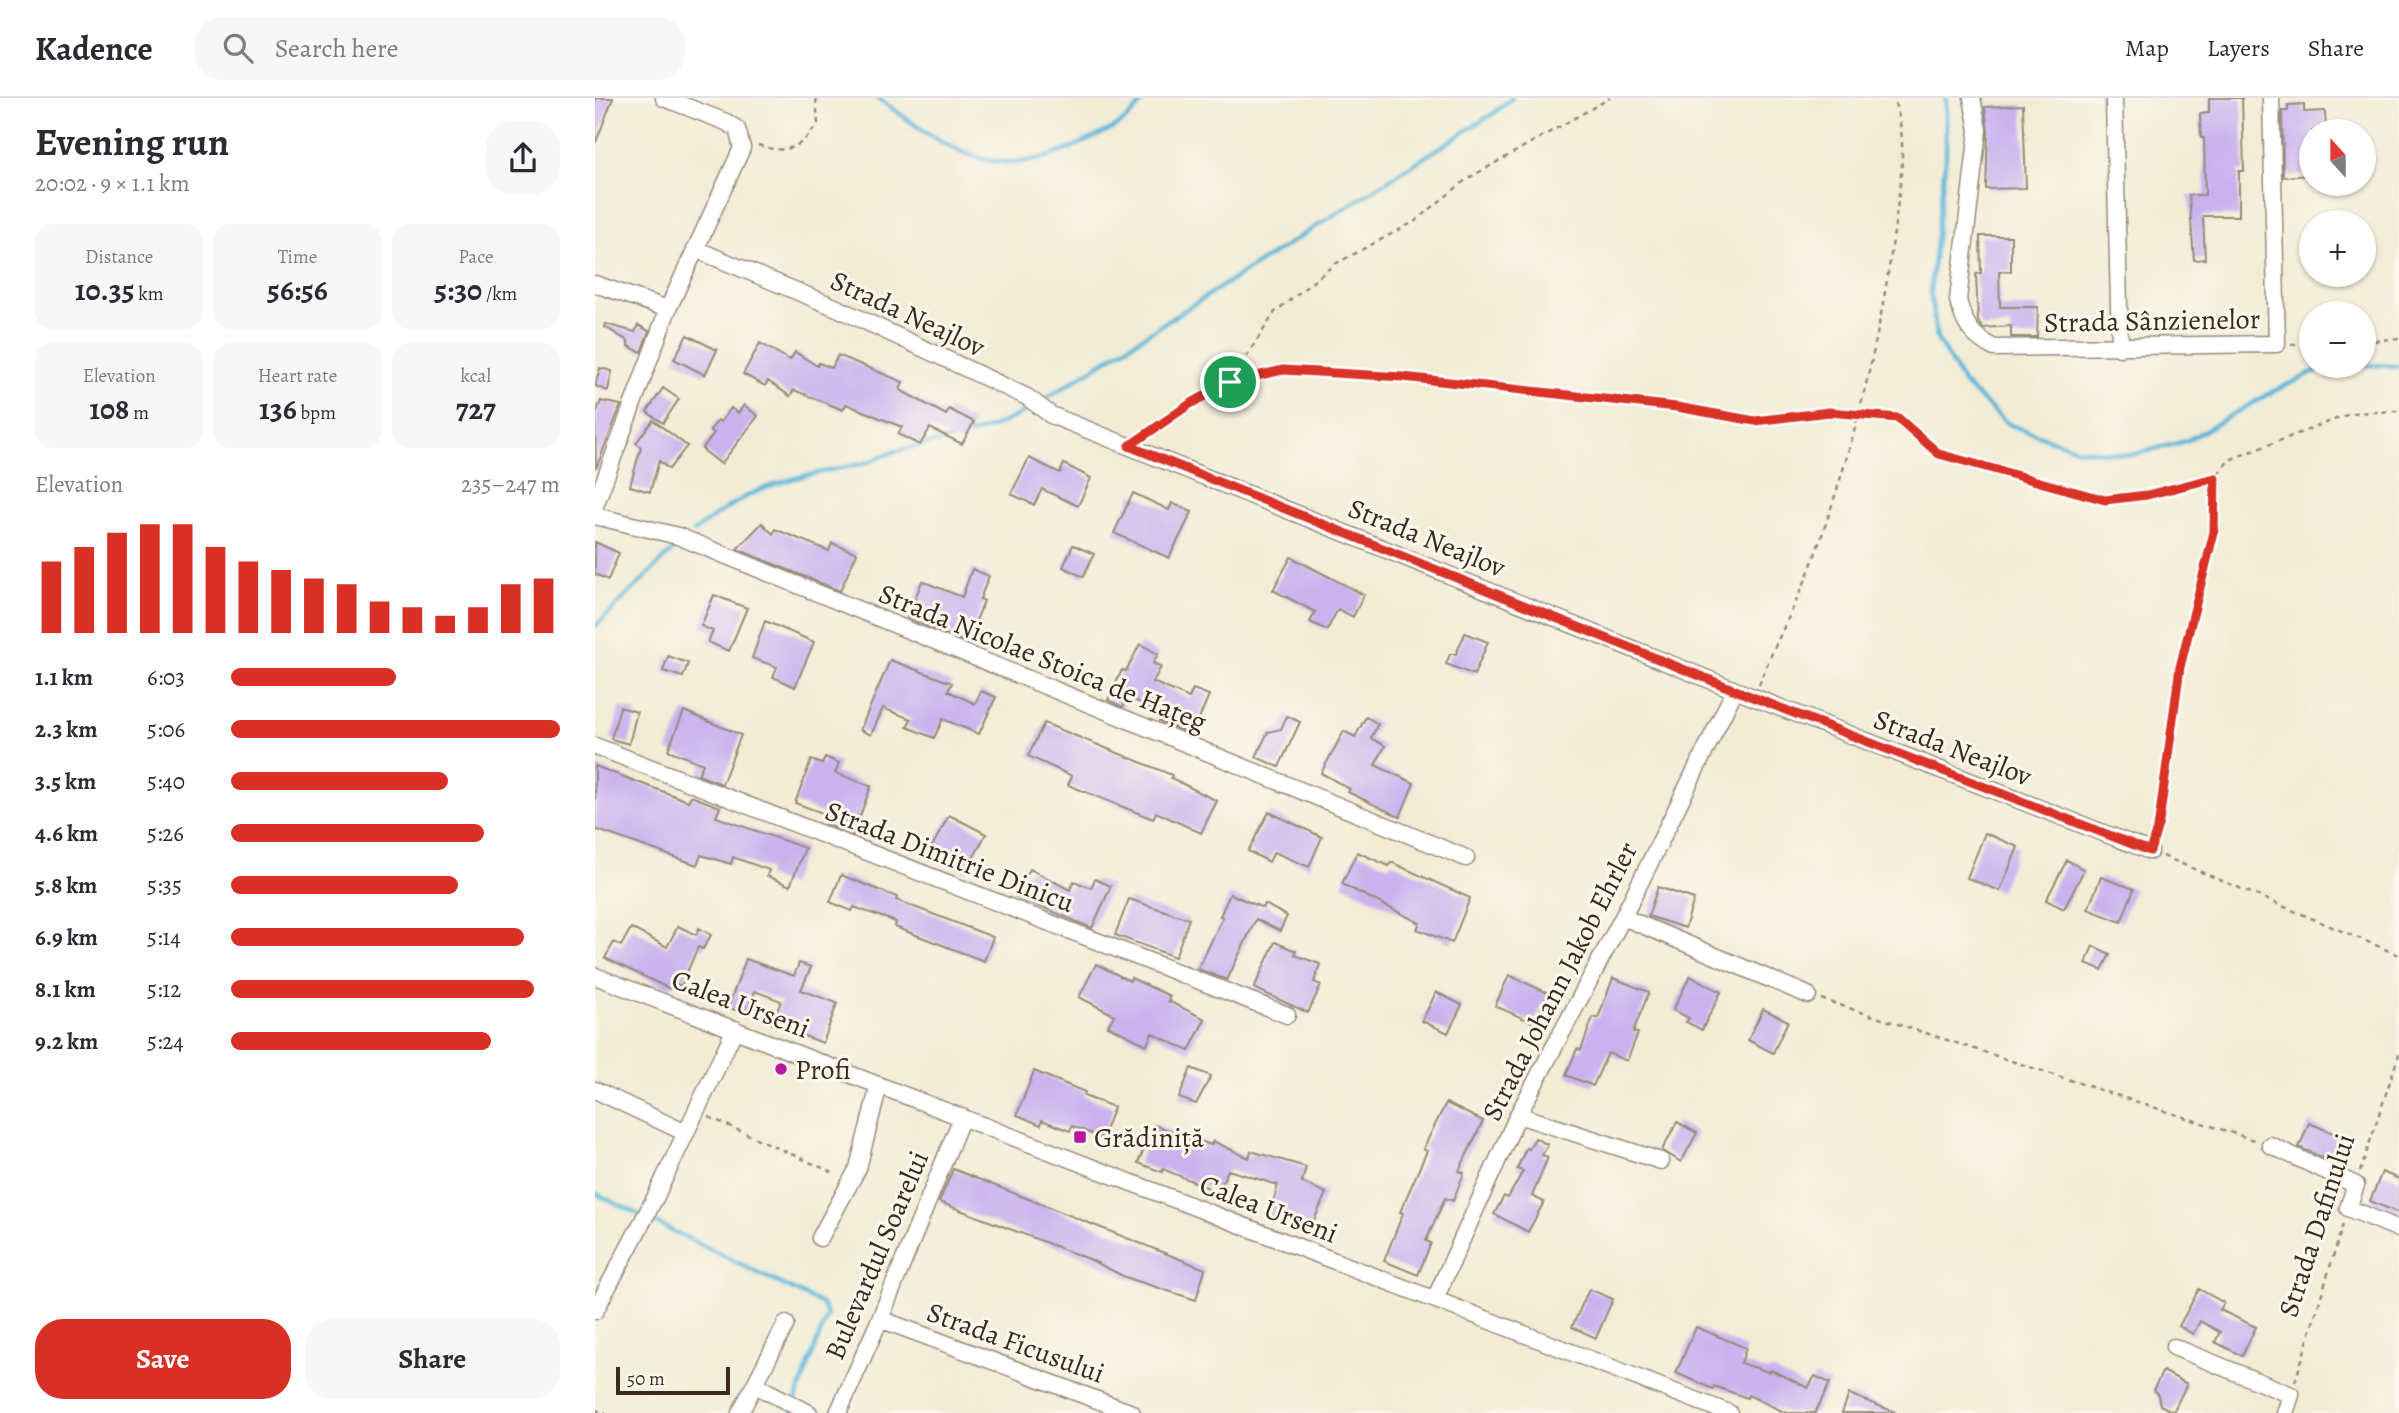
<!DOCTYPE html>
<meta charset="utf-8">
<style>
body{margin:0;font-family:Alegreya,serif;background:#f7f7f7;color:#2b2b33;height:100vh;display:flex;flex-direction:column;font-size:26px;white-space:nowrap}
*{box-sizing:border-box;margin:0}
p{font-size:23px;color:#7c7c81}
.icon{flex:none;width:38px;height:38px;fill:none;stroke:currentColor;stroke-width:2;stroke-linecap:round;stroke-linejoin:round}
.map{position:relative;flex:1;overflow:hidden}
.panel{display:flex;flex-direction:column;background:#fff;width:595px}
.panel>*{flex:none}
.needle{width:46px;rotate:339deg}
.buttons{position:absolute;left:1704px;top:21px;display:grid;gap:14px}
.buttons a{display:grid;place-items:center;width:77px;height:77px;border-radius:50%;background:#fff;box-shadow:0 2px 5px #0004;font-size:35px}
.scale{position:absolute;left:21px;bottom:18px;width:114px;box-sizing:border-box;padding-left:7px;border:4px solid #3b2a1e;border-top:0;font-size:19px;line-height:24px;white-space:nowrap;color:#3b2a1e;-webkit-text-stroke:5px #fbf7ec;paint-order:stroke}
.pin{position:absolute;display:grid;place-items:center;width:60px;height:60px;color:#fff;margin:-30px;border:4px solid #fff;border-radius:50%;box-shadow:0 2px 7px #0007}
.round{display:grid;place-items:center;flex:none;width:74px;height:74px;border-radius:28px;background:#f7f7f7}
.headline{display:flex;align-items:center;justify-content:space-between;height:119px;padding:0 35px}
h1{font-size:38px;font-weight:700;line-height:52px}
.figures{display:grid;grid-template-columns:repeat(3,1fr);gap:10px;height:119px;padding:7px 35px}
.figures div{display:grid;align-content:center;border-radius:18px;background:#f7f7f7;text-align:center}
.figures b{font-size:30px;font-weight:700}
.figures small{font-size:19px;font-weight:400}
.figures p{font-size:19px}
.chart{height:196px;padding:14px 35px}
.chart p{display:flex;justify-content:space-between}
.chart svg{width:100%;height:126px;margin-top:7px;stroke:#d93025;stroke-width:6}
.button{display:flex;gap:14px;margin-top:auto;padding:14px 35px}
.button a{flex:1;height:80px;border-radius:28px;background:#d93025;color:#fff;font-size:28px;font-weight:700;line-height:80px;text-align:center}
.button a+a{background:#f7f7f7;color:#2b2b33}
ul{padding:0 35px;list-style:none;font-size:23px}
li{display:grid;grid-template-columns:112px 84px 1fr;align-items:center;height:52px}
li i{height:18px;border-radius:9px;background:#d93025}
header{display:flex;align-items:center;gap:42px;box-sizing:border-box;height:98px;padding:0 35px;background:#fff;border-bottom:2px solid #e1e1e2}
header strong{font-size:33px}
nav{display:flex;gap:38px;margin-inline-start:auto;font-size:24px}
.search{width:490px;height:63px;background:#f7f7f7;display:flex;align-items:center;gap:18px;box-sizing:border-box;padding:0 24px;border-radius:28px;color:#7c7c81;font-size:26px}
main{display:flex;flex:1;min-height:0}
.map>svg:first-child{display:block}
</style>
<header>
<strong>Kadence</strong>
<div class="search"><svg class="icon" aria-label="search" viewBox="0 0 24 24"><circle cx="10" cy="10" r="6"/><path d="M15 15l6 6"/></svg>Search here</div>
<nav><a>Map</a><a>Layers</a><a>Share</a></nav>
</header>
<main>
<section class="panel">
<div class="headline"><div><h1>Evening run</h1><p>20:02 · 9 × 1.1 km</p></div><a class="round"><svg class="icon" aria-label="share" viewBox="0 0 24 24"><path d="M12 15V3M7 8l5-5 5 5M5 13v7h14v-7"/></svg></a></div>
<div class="figures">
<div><p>Distance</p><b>10.35<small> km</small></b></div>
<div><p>Time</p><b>56:56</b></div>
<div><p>Pace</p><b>5:30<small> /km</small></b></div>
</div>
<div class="figures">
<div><p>Elevation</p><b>108<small> m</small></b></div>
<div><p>Heart rate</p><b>136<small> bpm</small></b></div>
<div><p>kcal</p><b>727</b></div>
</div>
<div class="chart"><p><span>Elevation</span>235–247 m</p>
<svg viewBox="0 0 160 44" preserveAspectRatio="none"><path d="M5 44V19M15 44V14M25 44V9M35 44V6M45 44V6M55 44V14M65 44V19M75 44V22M85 44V25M95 44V27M105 44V33M115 44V35M125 44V38M135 44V35M145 44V27M155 44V25"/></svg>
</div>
<ul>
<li><b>1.1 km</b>6:03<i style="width:50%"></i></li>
<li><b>2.3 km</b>5:06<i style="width:100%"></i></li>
<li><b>3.5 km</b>5:40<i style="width:66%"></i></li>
<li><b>4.6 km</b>5:26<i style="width:77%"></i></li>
<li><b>5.8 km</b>5:35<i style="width:69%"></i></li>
<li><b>6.9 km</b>5:14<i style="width:89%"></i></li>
<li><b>8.1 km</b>5:12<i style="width:92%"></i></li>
<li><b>9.2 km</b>5:24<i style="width:79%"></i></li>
</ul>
<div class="button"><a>Save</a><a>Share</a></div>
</section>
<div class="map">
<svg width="1804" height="1315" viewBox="0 0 1804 1315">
<rect width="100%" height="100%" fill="#fbf7ec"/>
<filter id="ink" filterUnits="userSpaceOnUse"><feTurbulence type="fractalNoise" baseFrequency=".0143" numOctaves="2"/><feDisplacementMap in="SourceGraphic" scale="14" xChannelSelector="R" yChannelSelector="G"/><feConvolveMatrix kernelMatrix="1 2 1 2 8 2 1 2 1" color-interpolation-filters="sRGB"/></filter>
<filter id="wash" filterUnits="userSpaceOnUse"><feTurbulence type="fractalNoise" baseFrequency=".00686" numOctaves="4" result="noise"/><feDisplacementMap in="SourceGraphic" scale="28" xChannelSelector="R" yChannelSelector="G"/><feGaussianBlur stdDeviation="1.57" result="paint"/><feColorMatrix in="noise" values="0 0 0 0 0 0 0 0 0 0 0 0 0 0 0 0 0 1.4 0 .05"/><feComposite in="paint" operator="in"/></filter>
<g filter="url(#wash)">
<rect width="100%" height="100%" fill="#f2ecd5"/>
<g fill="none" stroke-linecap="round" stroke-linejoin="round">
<path stroke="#5cb6da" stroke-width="4.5" d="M283 0C356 54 402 89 491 43 520 29 530 28 550 0
M1351 0V57L1335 194 1342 241 1369 286 1413 326 1482 351 1536 357 1591 343 1679 293 1721 273 1766 268
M1769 267 1804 268
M447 303 899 15 917 0
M99 434C159 385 192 381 266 366 278 364 289 356 301 353 348 342 392 337 434 311
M0 529 81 449
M0 1095 227 1206 232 1217 196 1315"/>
</g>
<g id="blocks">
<path fill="#cbb2ee" d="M0 0H18L1 44H0Z
M1614 0H1647L1649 73H1644V118H1608L1610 161 1599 162 1594 97H1610L1609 40H1606L1605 16 1614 15Z
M1709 6V14L1730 13 1731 33H1717V77L1688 79 1687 13H1693V7Z
M1428 7 1431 90 1391 91 1393 33 1390 9Z
M1385 138H1416V173H1404L1405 209H1443L1442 239H1416V228L1388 230 1383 223 1381 176 1386 175Z
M11 226 40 234 43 227 54 233 46 254 33 248V243L10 229Z
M92 237 122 252 110 277 79 261Z
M165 245 195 262 200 254 222 268 224 265 237 270 243 257 308 284 305 292 351 317 354 311 379 324 367 346 335 330 325 347 303 336 307 329 251 306 248 312 199 292 195 298 173 283 170 288 148 276Z
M5 270 17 273 13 293 0 288Z
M68 290 84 301 68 325 52 314Z
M6 303 26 307 1 371 0 317Z
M149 307 163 318 126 366 107 351 119 335 115 332 123 322 126 324 136 310 143 315Z
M58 322 92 348 74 371 64 363 55 394 35 388 46 349 41 345Z
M434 360 465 375 469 366 496 380 483 408 447 391 439 407 416 396Z
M538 395 574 412 577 405 597 414 574 460 519 435Z
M167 425 178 436 180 431 234 453 237 445 262 455 245 493 142 451Z
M0 444 24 455 13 482 0 476Z
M478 447 499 456 488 479 468 469Z
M696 459 769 497 758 519 743 511 732 532 715 524 720 514 678 492Z
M377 471 394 478 385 501 389 503 372 545 312 520 327 483 367 499Z
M119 497 152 510 134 553 113 544 118 533 106 528Z
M170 523 219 544 200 589 178 579 182 569 157 560Z
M870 535 893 544 879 577 851 566 855 556H861Z
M545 546 563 556 558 565 566 569 558 584 594 600 598 591 614 597 597 637 564 623 567 616 533 599 528 609 513 602 527 572 531 573Z
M73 558 93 565 88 579 68 573Z
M295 562 357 585 353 593 380 606 386 593 401 599 384 636 348 621 339 640 312 629 316 621 288 610 276 637 265 632Z
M25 609 42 614 34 646 16 641Z
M89 613 146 637 127 686 103 677 108 666 73 652Z
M692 618 705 624 684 669 661 659 673 634 686 631Z
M771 619 783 626 776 640 790 648 780 667 819 685 805 719 753 694 755 691 726 675 749 633 760 639Z
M449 625 577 677 576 680 622 703 606 735 561 714 558 721 473 687 477 678 433 658Z
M230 659 244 665 240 675 276 688 258 737 230 726 233 717 200 705 216 662 227 666Z
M0 668 93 703 96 698 125 709 121 719 210 750 195 788 172 778 174 772 138 759 136 766 106 757 102 767 0 731Z
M674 714 727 739 714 769 679 754 674 764 653 753Z
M354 717 391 736 371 774 334 754Z
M1390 735 1423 749 1405 793 1372 780Z
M762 754 794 768 796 764 875 800 857 845 822 831 825 825 747 786Z
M1472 762 1489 772 1469 811 1451 802Z
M435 771 475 792 479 783 496 790 500 781 516 788 497 830 420 798Z
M246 777 302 799 301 802 398 839 389 863 300 829 301 824 259 809 257 813 235 804Z
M1506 779 1539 791 1526 824 1493 811Z
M1063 789 1099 801 1090 830 1053 818Z
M635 796 668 810 670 806 692 818 685 833 661 821 632 882 603 871 628 819 625 818Z
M534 801 594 821 580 859 520 837Z
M83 828 101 837 104 830 116 837 108 851 103 849 86 888 78 885 75 891 10 860 19 844 26 848 36 830 72 849Z
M680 844 701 853 700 857 725 866 719 884 726 887 713 915 659 890Z
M1498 848 1515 856 1507 872 1491 865Z
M151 861 199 878 204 865 216 869 206 892 242 905 228 945 177 926 186 903 160 893 151 917 133 909Z
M501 866 535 883 536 880 575 898 573 903 610 921 594 953 557 935 552 947 513 928 519 917 484 899Z
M914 877 953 895 939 925 900 908Z
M1095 878 1126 894 1107 932 1091 924 1094 920 1078 912Z
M1018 880 1054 894 1038 934 1043 935 1032 963 1013 955 998 988 971 977 982 951 986 952 998 919 1003 920Z
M841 894 867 907 853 935 827 923Z
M1168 911 1193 923 1178 955 1153 942Z
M596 970 616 978 601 1006 584 1000Z
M439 973 490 994 489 998 519 1009 507 1040 477 1028 475 1033 447 1022 446 1027 422 1017Z
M851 1005 888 1023 864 1073 869 1075 858 1103 850 1100 831 1143 836 1145 823 1177 789 1163 808 1115 805 1114 832 1053 828 1051Z
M1082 1024 1102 1035 1086 1064 1067 1052Z
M1714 1025 1748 1039 1737 1064 1704 1049Z
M559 1027 616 1047 618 1043 654 1060 656 1053 711 1069 707 1084 731 1095 714 1134 674 1118 683 1087 633 1072 623 1094 568 1071 567 1074 543 1065Z
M940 1040 953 1047 947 1057 953 1059 937 1098 949 1104 933 1134 899 1116 909 1098 913 1100 928 1073 922 1071 931 1050 934 1051Z
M358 1071 610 1171 601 1202 530 1179 494 1161 344 1104Z
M1787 1074 1804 1081V1115L1775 1103Z
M994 1191 1018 1201 1001 1240 977 1229Z
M1604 1191 1629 1205 1625 1212 1661 1229 1647 1258 1620 1244 1625 1234 1605 1223 1598 1236 1584 1228Z
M1101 1229 1151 1250 1146 1265 1174 1274 1176 1272 1213 1290 1220 1278 1235 1285 1220 1315H1191L1153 1297 1152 1300 1119 1288 1118 1291 1081 1275Z
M1568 1273 1592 1286 1578 1314 1565 1307 1563 1297 1558 1292Z
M1254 1296 1300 1314 1299 1315H1247Z"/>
</g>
</g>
<g filter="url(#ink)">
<use href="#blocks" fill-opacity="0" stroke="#968b7a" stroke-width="2"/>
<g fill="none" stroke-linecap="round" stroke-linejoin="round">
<g stroke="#968b7a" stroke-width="19">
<path id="minor" d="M1377 0 1383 32 1363 202C1369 226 1376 238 1399 250L1682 246 1676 0
M1519 0 1525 250
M100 151 242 210 432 299 456 317 1140 592 1555 753
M0 186 73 211
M0 408 73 211 147 50 142 31 131 24 69 0
M0 418 83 438 871 760
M0 648 692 917
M1028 819 1213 897
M0 878 1134 1315
M0 992 91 1035
M923 1017 1066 1063
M1675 1047 1761 1087 1753 1110 1804 1131
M225 1140 263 1070 284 987
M840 1201 923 1017 1028 819 1140 592
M0 1213 60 1100 140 931
M285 1221 537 1315
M1579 1249 1696 1297 1690 1315
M160 1287 214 1315
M145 1315 191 1226
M243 1315 285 1221 367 1019"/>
</g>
<path stroke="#968b7a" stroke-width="2.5" stroke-dasharray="5 5" stroke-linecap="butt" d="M163 47C191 57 207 50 223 25L221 0
M1769 244 1804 240
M1696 246H1717
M635 284 680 214 740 166 819 124 872 81 1015 0
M548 338 595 305 635 284 688 272 808 279 1082 309 1160 323 1234 314 1303 320 1344 356 1510 402 1552 397 1620 380 1634 362 1757 315 1804 313
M1164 587C1179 545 1202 507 1217 465 1257 356 1286 241 1300 126 1305 85 1314 39 1298 0
M1559 740 1585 569 1618 434 1620 380
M1568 758 1804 857
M1226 901 1659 1042
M114 1019 241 1076
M1765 1074 1804 956
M1700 1284 1749 1123
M0 1312 11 1315"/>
<use href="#minor" stroke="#fff" stroke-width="16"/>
</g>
</g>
<g fill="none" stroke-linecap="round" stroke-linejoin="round" filter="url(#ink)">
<g stroke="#fff" stroke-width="14">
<path id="route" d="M688 272 808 279 1082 309 1160 323 1234 314 1303 320 1344 356 1510 402 1552 397 1620 380 1619 434 1585 569 1564 724 1555 753 1160 600 534 348 595 306 635 284Z"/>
</g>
<use href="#route" stroke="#d93025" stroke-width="9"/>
</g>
<g fill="#b5179e" stroke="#fbf7ec" stroke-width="2.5">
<circle cx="186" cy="971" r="7"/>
<rect x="478" y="1032" width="14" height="14" rx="3.5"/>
</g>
<g text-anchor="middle" stroke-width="6" stroke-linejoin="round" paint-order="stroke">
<g font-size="28" fill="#3b2a1e" stroke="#fbf7ec">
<text transform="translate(313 215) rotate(25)" y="10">Strada Neajlov</text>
<text transform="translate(1557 222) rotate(-1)" y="10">Strada Sânzienelor</text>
<text transform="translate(832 439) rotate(22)" y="10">Strada Neajlov</text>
<text transform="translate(448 559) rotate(22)" y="10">Strada Nicolae Stoica de Hațeg</text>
<text transform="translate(1358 649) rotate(21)" y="10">Strada Neajlov</text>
<text transform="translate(355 758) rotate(21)" y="10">Strada Dimitrie Dinicu</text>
<text transform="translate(964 883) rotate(-63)" y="10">Strada Johann Jakob Ehrler</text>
<text transform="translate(146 905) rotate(21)" y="10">Calea Urseni</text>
<text transform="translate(674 1110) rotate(21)" y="10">Calea Urseni</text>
<text transform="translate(1721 1127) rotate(-72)" y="10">Strada Dafinului</text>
<text transform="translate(281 1157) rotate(-67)" y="10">Bulevardul Soarelui</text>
<text transform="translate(421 1244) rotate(20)" y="10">Strada Ficusului</text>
</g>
<g font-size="28" fill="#3b2a1e" stroke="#fbf7ec" text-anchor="start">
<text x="200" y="981">Profi</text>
<text x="499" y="1049">Grădiniță</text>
</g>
</g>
</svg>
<div class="buttons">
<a><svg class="needle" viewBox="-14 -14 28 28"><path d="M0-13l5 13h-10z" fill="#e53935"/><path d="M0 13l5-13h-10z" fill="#7c7c81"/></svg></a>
<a>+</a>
<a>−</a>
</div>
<div class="scale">50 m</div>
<div class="pin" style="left:635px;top:284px;background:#1e9e55"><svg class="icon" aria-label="arrive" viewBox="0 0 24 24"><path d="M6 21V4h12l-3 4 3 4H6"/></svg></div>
</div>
</main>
